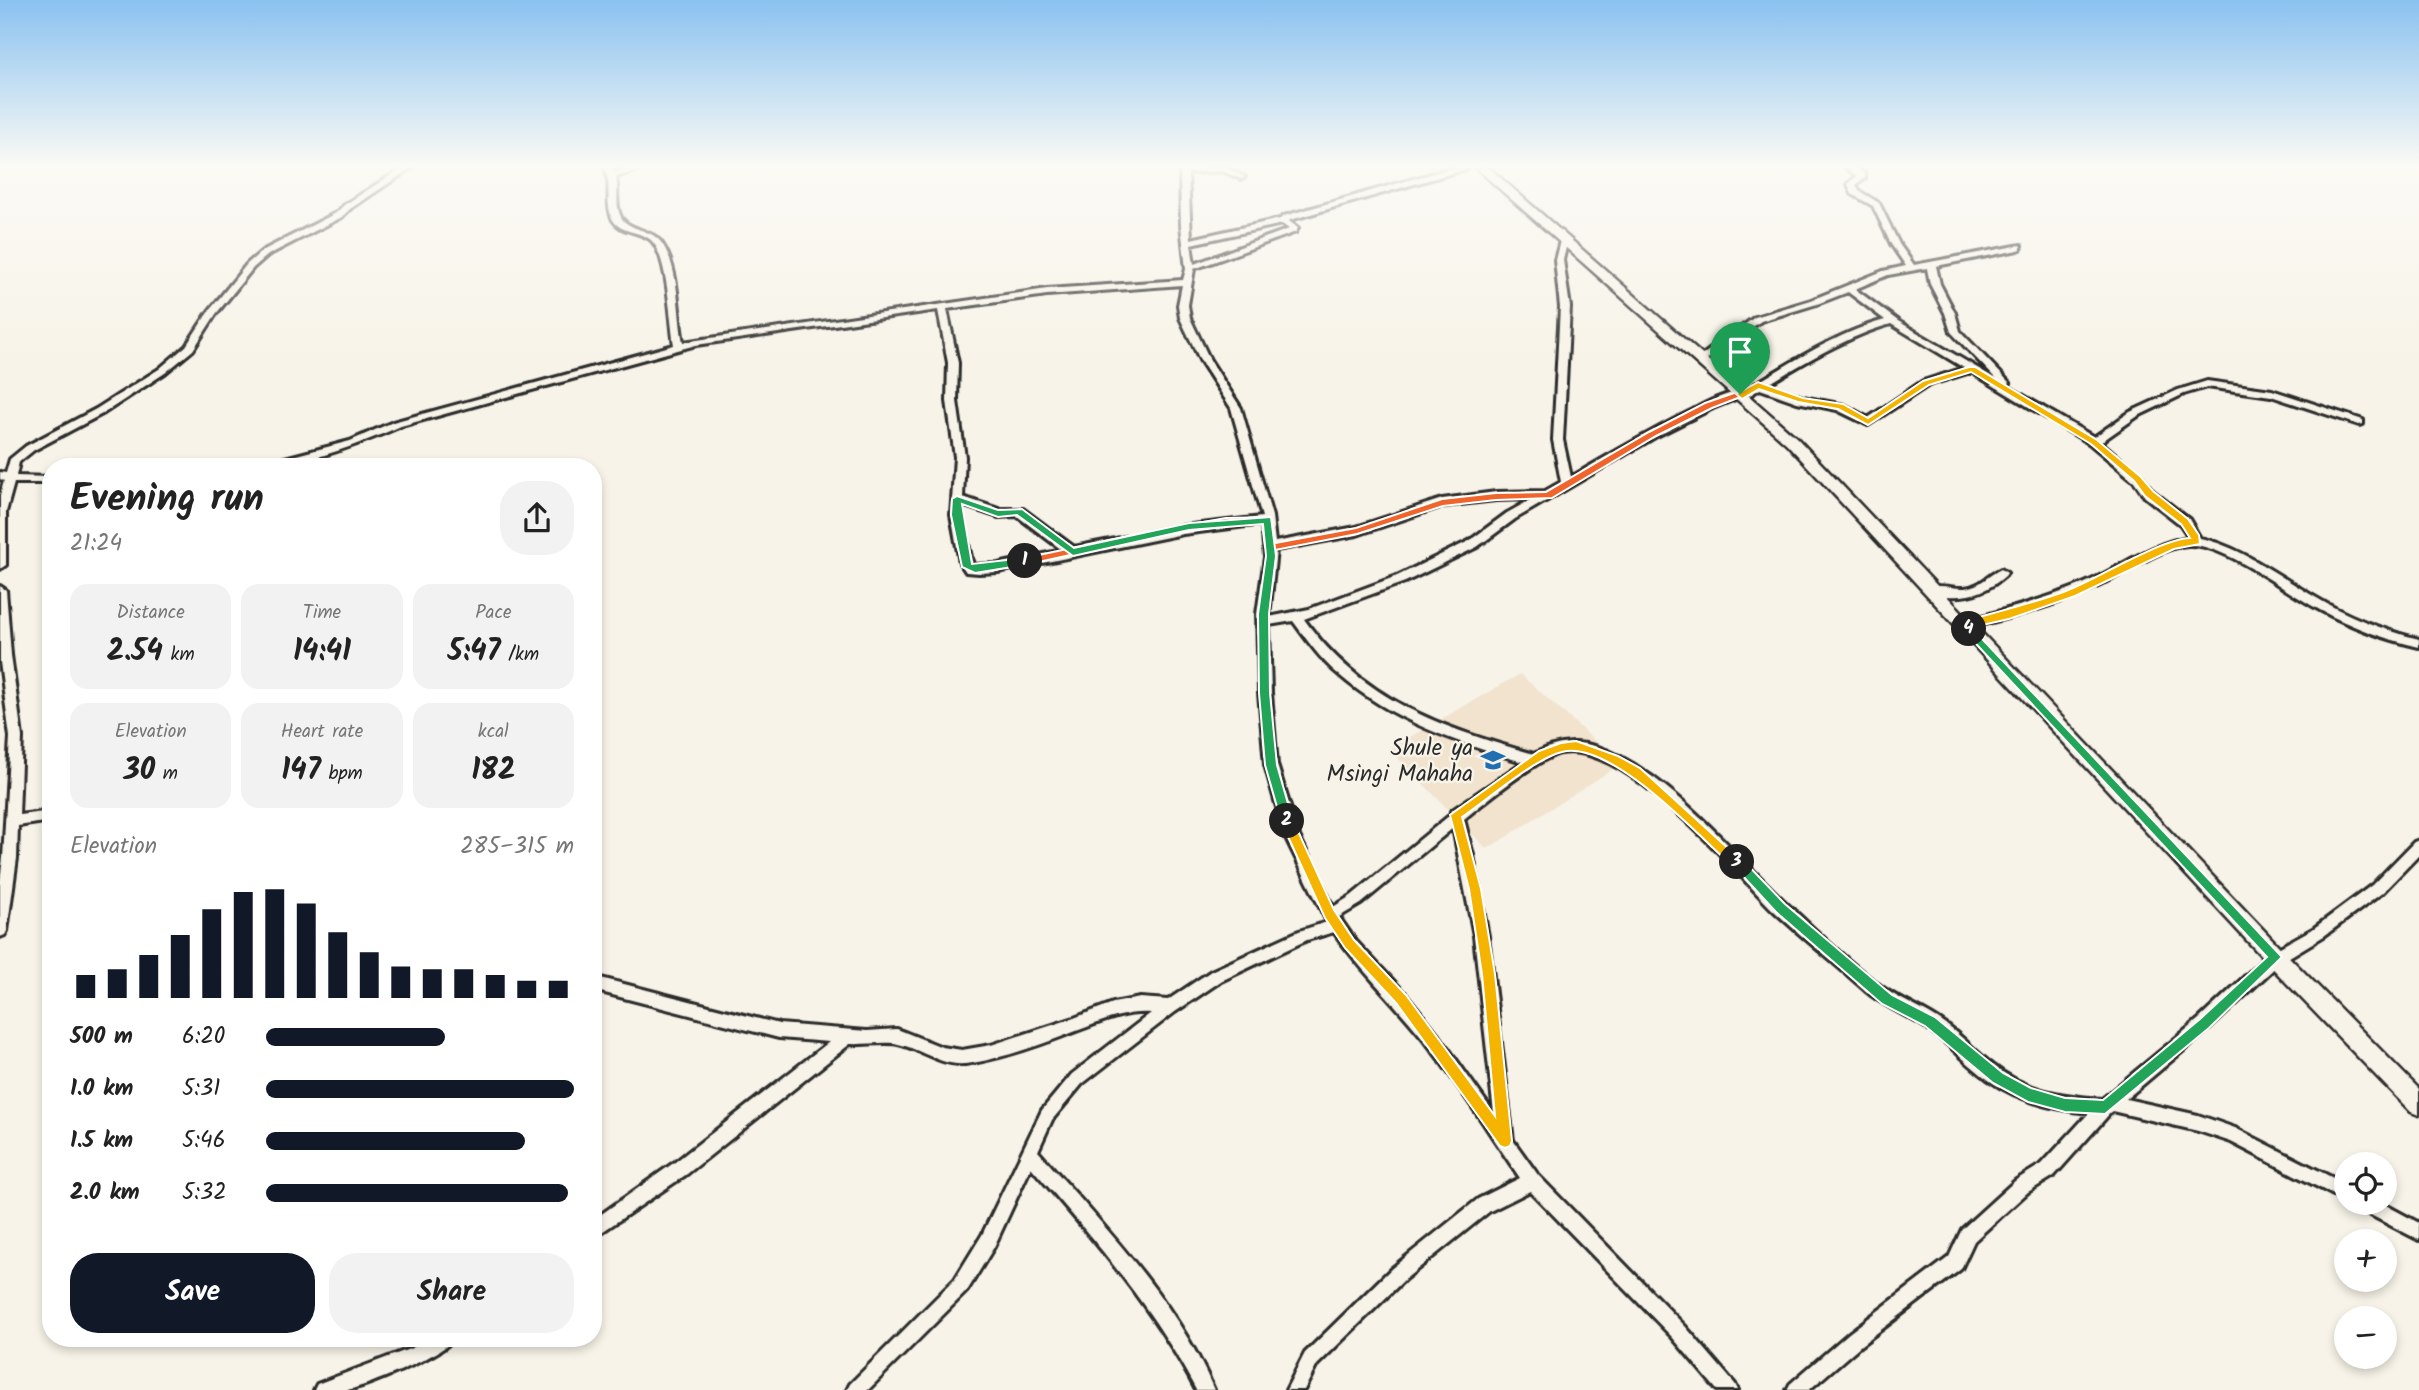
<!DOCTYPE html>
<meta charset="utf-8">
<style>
body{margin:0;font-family:Kalam,sans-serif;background:#f2f2f2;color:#222;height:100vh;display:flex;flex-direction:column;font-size:26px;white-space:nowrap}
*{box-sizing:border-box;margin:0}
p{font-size:23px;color:#767676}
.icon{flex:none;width:38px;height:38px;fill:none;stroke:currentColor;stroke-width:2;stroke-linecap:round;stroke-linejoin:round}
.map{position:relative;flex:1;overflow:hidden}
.details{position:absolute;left:42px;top:458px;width:560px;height:889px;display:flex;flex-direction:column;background:#fff;border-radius:28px;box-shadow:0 4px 10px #0003}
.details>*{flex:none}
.tools{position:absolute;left:2334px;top:1152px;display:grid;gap:14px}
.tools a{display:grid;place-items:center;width:63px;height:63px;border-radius:50%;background:#fff;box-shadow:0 4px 10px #0003;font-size:35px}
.pin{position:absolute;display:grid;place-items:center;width:60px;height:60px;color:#fff;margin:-72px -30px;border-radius:50% 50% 50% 0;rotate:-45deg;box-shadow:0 0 7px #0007}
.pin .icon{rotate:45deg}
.km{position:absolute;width:35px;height:35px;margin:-18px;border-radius:50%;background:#222;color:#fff;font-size:19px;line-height:35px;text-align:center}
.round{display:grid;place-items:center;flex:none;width:74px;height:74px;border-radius:28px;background:#f2f2f2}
.headline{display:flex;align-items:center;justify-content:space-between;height:119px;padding:0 28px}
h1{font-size:38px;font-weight:800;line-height:52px}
.metrics{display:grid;grid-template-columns:repeat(3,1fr);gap:10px;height:119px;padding:7px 28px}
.metrics div{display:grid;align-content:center;border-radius:18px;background:#f2f2f2;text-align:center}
.metrics b{font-size:30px;font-weight:800}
.metrics small{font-size:19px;font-weight:400}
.metrics p{font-size:19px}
.chart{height:196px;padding:14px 28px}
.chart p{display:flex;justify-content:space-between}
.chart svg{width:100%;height:126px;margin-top:7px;stroke:#111827;stroke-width:6}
.action{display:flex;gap:14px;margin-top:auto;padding:14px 28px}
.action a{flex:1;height:80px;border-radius:28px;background:#111827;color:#fff;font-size:28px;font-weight:800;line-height:80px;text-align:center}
.action a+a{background:#f2f2f2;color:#222}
ul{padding:0 28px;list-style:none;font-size:23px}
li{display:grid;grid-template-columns:112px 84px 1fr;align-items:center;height:52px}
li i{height:18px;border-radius:9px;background:#111827}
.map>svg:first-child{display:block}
</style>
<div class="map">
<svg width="2419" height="1390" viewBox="0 0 2419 1390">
<rect width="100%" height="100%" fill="#f7f3e8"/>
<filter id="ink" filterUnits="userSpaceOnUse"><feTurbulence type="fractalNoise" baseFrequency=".0143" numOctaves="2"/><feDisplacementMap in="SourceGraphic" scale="14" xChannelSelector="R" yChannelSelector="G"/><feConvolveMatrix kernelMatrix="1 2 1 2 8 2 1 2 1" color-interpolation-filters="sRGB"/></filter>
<g filter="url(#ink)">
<path fill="#f1e3ce" d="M1520 674 1621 764 1487 849 1389 749Z"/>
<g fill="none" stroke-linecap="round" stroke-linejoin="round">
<g stroke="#2b2b2b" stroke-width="6">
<path id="street" d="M404 167H413L350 209 342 217 268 255 253 268 216 314 193 350 165 373 104 413 34 450 19 462 16 476 51 477V483H14L6 512V565L0 569V495L4 481 0 479V472L6 473 10 459 26 446 96 409 159 369 186 346 209 311 247 264 262 251 336 213 344 205Z
M604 167H612L615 172 636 167H649L616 177C619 189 615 203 620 215 627 232 652 227 663 245 680 272 677 312 683 342L1047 289 1183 280 1186 269 1181 225 1180 167 1188 168 1224 167 1245 177 1241 179 1222 171 1188 173 1191 239 1280 219 1284 216 1455 167H1467L1466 169 1290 220 1289 221 1298 228 1296 232 1194 269 1188 305 1190 318 1210 360 1241 408 1272 516 1275 542 1356 527 1442 499 1496 492 1545 491 1561 482 1553 440 1560 307 1555 260 1561 237 1568 239 1563 260 1570 307 1563 440 1571 477C1611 454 1650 431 1691 411 1706 403 1726 392 1742 392 1783 367 1838 332 1885 320L1848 292 1817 304 1761 321 1705 361H1699L1697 359 1755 317 1811 300 1883 271 1906 266 1891 244 1873 206 1852 194 1848 184 1857 176 1845 167H1854L1865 174V178L1856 185 1859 191 1879 203 1899 244 1914 265 2021 245V249L2018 250 1936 266 1940 284 1955 313 1960 331 2008 381 2010 383 2007 386 2094 437 2130 412 2178 390 2207 381 2272 390 2363 420V424L2359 425 2271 396 2207 387 2184 394 2138 416 2101 442 2142 477 2153 491 2189 519 2200 538C2242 547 2278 576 2315 597 2347 616 2383 630 2419 639V647C2385 639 2351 627 2320 610 2286 593 2225 543 2188 545 2162 546 2121 576 2096 587 2054 606 2010 618 1965 629L1961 628 1959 625 1961 622C2003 610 2044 600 2085 583 2119 568 2151 543 2189 537L2181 525 2145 497 2134 481 2090 444 1971 372 1929 385 1868 425 1837 410 1797 402 1760 389 1745 398H1738L1713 408 1657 436 1515 519 1477 547 1405 582 1304 619C1362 700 1441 728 1534 754 1563 738 1589 740 1619 756 1688 792 1740 862 1797 913 1825 939 1854 967 1885 989 1904 1002 1926 1010 1945 1024 1962 1036 1976 1052 1993 1065 2025 1091 2062 1096 2102 1099L2199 1019 2271 952 2314 928 2372 885 2414 842 2419 840V855L2382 893 2324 936 2281 962 2209 1029 2126 1099 2198 1115 2235 1128 2347 1185V1202L2231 1142 2198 1131 2112 1111 2054 1176 2028 1192 1974 1241 1961 1269 1861 1345 1809 1390H1787L1790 1384 1849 1333 1949 1257 1962 1229 2016 1180 2042 1164 2089 1113C2047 1109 2008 1098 1976 1070 1959 1056 1945 1040 1927 1028 1907 1015 1885 1007 1867 992 1836 964 1804 939 1774 911 1730 867 1626 741 1561 753 1541 756 1482 804 1464 819L1473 855 1488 936 1513 1140 1538 1175 1685 1326 1735 1384 1738 1390H1717L1673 1338 1530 1191 1490 1211 1404 1280 1317 1365 1304 1390H1286L1305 1353 1392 1268 1478 1199 1520 1178C1488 1131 1457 1081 1421 1036 1393 1001 1359 969 1334 932L1307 940 1221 981 1175 1012 1082 1084 1052 1120 1038 1151C1101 1223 1177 1301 1214 1390H1196C1153 1307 1092 1237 1031 1167L994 1247 967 1291 868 1390H847L850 1384 955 1279 982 1235 1042 1110 1072 1074 1151 1013C1125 1011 1103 1021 1079 1030 1046 1043 1000 1060 965 1064 941 1066 921 1049 898 1044 887 1041 864 1045 850 1044L687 1174 593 1238V1220L675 1162 829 1042 779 1038 593 990V976L779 1024 867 1031 897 1029 942 1047 962 1050 991 1045 1074 1018 1113 1003 1140 998 1168 1000 1211 971 1299 931 1327 922 1285 836 1265 765 1259 693 1257 614 1265 557 1262 524 1183 534 998 572 979 573 966 572 960 563 951 515 955 457 947 401 948 363 938 310 696 345 401 426C360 444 301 467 257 467L258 465 350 441 393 422 674 345C670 320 668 256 651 240 639 230 622 234 613 220 604 203 613 184 604 167ZM1282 224 1289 229 1194 264 1191 244ZM1927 268 1930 284 1945 313 1951 332 1996 379 1898 321 1855 289 1888 275ZM1182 285 1178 305 1180 318 1200 360 1231 408 1262 517 1183 526 1074 547 1023 509H999L963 497 965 457 957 401 958 363 947 309 1047 295ZM1891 324 1964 368 1923 381 1868 418 1844 405 1803 397 1767 385C1803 363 1850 335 1891 324ZM1532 499 1507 513 1469 541 1397 576 1309 609 1269 617 1276 550 1357 535 1443 506 1496 500ZM962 505 998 517 1017 516 1062 550 998 564 973 565 961 515ZM1293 621C1307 640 1320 659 1338 674 1390 720 1458 743 1523 762L1451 811 1450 815 1351 896 1333 907 1299 836 1277 765 1271 693 1269 625ZM1453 828 1474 936 1494 1113 1438 1034 1406 994 1355 940 1339 917 1361 904Z
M2001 569 2007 573 2005 576C1988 591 1970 598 1947 596 1939 595 1932 595 1926 590 1935 582 1953 589 1965 588 1981 586 1988 575 2001 569Z
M0 586 6 590 11 655 22 737 19 815 51 811V821L18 826 17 858 7 931 5 935 0 937V881L3 858 10 737 0 662Z
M2355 1202H2380L2419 1223V1240L2357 1208Z
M428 1339H453C446 1354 365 1387 347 1390 337 1390 324 1390 314 1390L317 1384 412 1348Z"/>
</g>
<g stroke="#2b2b2b" stroke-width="5">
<path id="secondary" d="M1475 167H1488L1797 438 2293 961 2419 1089V1115L2411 1112 2279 975 1787 444Z"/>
</g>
<use href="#street" fill="#f7f3e8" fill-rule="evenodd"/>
<use href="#secondary" fill="#f7f3e8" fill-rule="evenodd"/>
</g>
</g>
<linearGradient id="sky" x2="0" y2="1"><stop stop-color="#8ac2f0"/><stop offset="0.46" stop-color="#fbfaf5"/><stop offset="1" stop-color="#fbfaf5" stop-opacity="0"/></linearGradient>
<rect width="2419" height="361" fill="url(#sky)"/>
<path fill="#f0652b" stroke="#fff" stroke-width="2" d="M1740 391 1743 392V396L1712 408 1656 436 1552 498 1496 500 1443 506 1357 534 1270 551 1265 547 1262 523C1182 528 1103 548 1025 565L1020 561 1025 558 1151 531 1226 518 1271 517 1275 543 1356 528 1442 499 1496 493 1546 492 1649 432 1705 403Z"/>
<path fill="#22a559" stroke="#fff" stroke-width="2" d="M957 496 998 510 1022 509 1074 548 1189 523 1271 517 1276 556 1269 614 1270 693 1277 765 1293 821 1292 825 1287 826 1281 821 1265 765 1259 693 1258 614 1266 556 1263 524 1189 530 1073 556 1017 515 998 517 962 504 972 564 1025 558 1030 561 1025 565 975 573 962 567 951 515 952 499Z"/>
<path fill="#f5b400" stroke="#fff" stroke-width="2" d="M1576 741 1618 756 1640 768 1743 862 1737 868 1732 866C1698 835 1610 739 1562 752 1534 759 1488 799 1462 817L1481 889 1495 974 1512 1141 1510 1146 1505 1148 1500 1146 1396 1003 1345 948 1325 918 1281 821 1287 816 1292 818 1334 910 1354 940 1406 995 1495 1116 1482 974 1469 889 1450 815 1539 751 1561 743Z"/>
<path fill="#22a559" stroke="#fff" stroke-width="2" d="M1969 625 2282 957 2209 1028 2105 1114 2065 1112 2028 1102 1993 1083 1925 1026 1882 1004 1776 912 1730 862 1737 857 1741 858 1785 904 1892 995 1935 1017 2003 1073 2031 1088 2065 1098 2103 1100 2200 1019 2267 957 1965 632 1964 629Z"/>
<path fill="#f5b400" stroke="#fff" stroke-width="2" d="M1969 367H1975L2097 440 2141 477 2153 491 2188 519 2199 535 2200 544 2174 549 2075 596 2009 619 1973 627V632H1965L1959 625 1961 622C1996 612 2031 604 2066 591 2098 579 2160 539 2190 538L2181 524 2145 496 2134 481 2091 444 1971 372 1929 385 1868 425 1838 409 1798 402 1759 389 1742 399 1736 394 1758 382 1803 398 1843 404 1868 418 1923 381Z"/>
<defs>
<g id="school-bare" transform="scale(1.89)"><path d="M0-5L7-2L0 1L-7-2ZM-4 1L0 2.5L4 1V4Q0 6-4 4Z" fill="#1f6fb2" stroke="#f7f3e8" stroke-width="2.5" paint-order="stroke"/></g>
</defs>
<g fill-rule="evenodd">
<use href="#school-bare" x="1493" y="760"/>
</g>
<g text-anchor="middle" stroke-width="5" stroke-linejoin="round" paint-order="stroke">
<g font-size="23" fill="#2b2b2b" stroke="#f7f3e8" text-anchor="end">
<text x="1473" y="755">Shule ya<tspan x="1473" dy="26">Msingi Mahaha</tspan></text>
</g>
</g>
</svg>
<div class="tools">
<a><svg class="icon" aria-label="locate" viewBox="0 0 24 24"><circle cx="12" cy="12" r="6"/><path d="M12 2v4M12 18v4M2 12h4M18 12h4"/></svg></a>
<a>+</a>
<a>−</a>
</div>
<div class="pin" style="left:1740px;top:394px;background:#1e9e55"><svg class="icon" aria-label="arrive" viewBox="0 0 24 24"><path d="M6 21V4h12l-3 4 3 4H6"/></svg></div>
<b class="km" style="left:1025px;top:561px">1</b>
<b class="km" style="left:1287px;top:821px">2</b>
<b class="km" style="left:1737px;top:862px">3</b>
<b class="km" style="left:1969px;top:629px">4</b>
<section class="details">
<div class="headline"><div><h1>Evening run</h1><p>21:24</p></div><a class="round"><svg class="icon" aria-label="share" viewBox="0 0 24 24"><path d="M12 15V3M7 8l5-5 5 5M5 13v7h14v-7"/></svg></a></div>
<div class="metrics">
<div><p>Distance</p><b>2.54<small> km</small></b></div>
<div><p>Time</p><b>14:41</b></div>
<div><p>Pace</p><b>5:47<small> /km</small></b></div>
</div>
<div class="metrics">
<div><p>Elevation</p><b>30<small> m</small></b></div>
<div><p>Heart rate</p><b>147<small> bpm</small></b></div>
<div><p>kcal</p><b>182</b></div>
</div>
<div class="chart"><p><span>Elevation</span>285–315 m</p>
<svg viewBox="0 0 160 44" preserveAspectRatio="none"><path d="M5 44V36M15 44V34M25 44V29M35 44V22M45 44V13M55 44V7M65 44V6M75 44V11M85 44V21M95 44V28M105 44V33M115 44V34M125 44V34M135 44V36M145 44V38M155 44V38"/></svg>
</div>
<ul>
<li><b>500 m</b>6:20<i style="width:58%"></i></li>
<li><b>1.0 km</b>5:31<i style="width:100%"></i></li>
<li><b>1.5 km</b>5:46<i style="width:84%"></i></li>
<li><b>2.0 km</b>5:32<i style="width:98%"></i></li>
</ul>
<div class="action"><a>Save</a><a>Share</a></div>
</section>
</div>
